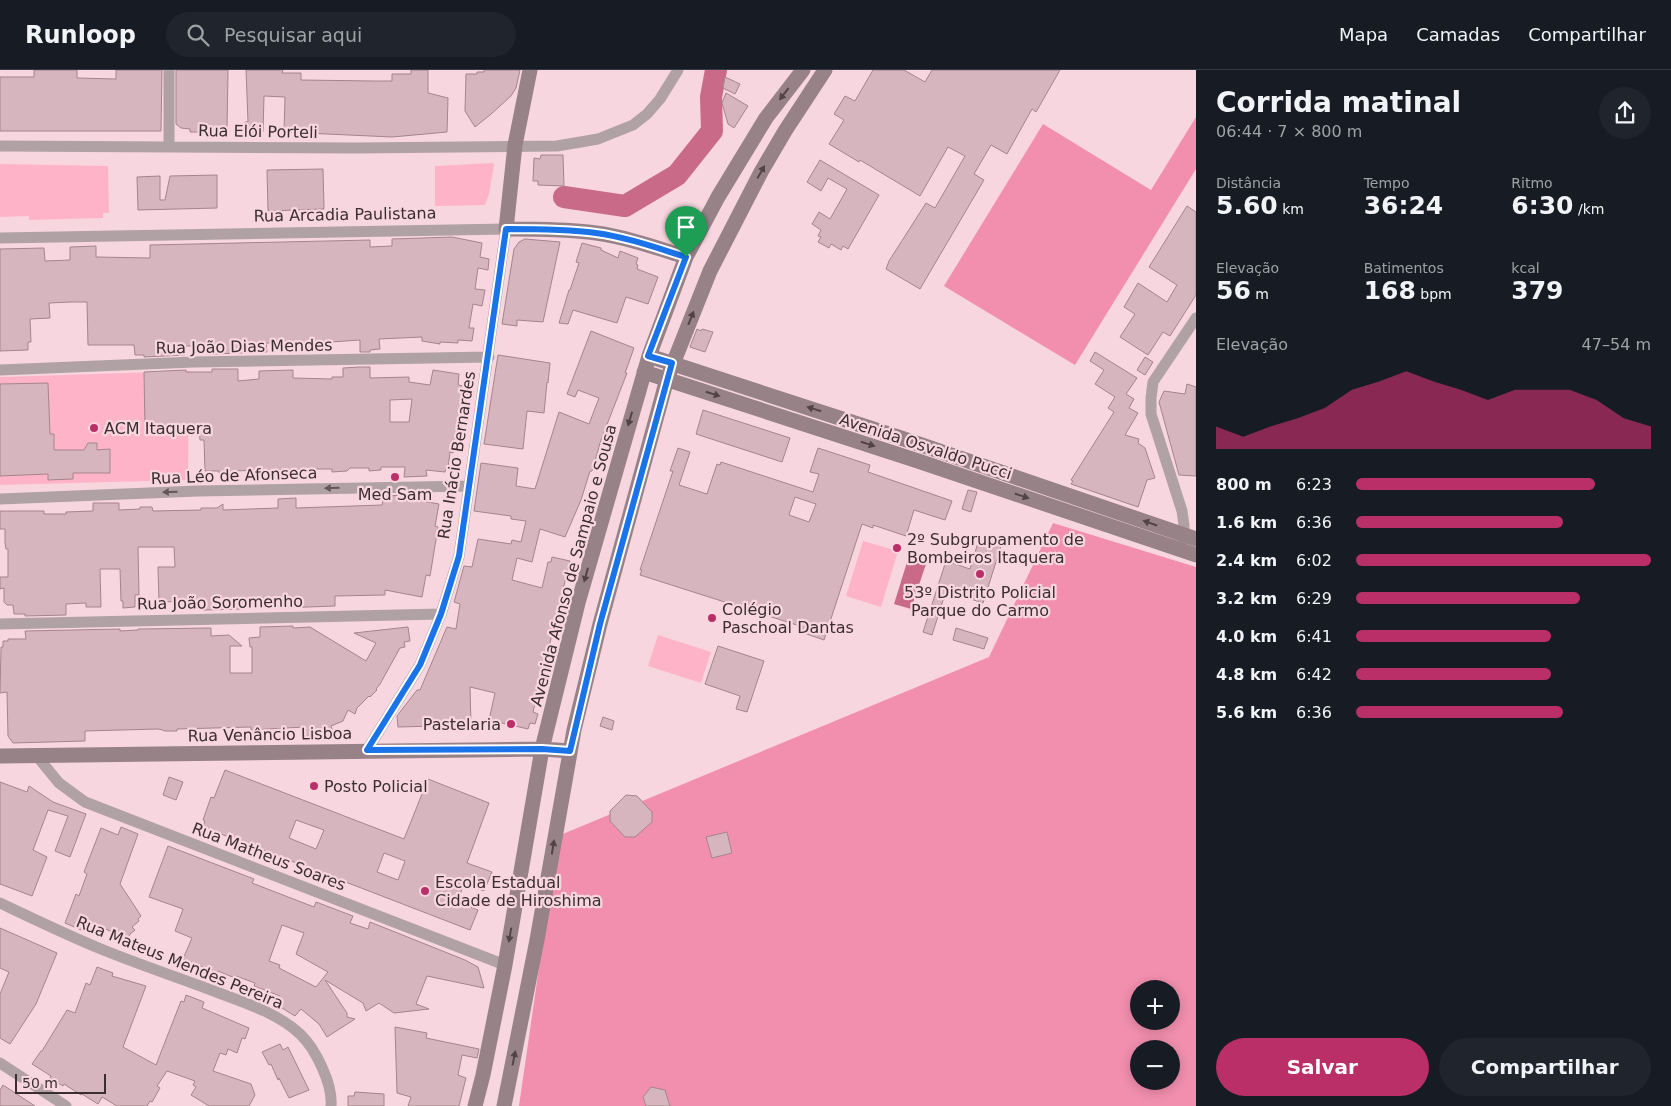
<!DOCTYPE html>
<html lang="pt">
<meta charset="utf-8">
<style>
body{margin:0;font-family:"DejaVu Sans",sans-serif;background:#20242c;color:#f1f3f6;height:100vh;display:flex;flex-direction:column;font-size:19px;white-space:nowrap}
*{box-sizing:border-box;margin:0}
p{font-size:16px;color:#9ea1a6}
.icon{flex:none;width:28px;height:28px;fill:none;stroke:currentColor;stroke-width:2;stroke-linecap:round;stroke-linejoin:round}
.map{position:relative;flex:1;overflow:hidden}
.panel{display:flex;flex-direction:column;background:#171b24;width:475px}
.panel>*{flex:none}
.controls{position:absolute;left:1130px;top:910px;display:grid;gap:10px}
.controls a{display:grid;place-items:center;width:50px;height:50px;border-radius:50%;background:#171b24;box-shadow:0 2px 12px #0003;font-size:25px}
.scale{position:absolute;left:15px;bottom:12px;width:91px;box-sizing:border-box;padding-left:5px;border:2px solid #3b2e32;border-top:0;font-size:14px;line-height:18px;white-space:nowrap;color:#3b2e32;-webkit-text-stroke:4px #f8d6df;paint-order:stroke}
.pin{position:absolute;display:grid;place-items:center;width:42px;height:42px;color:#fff;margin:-51px -21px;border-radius:50% 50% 50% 0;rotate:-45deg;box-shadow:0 0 5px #0007}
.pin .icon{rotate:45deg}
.round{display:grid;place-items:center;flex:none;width:52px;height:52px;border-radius:26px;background:#20242c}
.head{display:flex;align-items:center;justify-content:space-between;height:85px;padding:0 20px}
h1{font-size:28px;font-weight:600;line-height:38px}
.stats{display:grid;grid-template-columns:repeat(3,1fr);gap:8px;height:85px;padding:5px 20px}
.stats div{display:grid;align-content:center}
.stats b{font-size:25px;font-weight:600}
.stats small{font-size:14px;font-weight:400}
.stats p{font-size:14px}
.chart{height:140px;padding:10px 20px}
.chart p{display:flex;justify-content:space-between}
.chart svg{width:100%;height:90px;margin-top:5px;fill:#ba2f68;opacity:.7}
.button{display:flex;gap:10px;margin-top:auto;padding:10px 20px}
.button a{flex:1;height:58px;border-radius:30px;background:#ba2f68;color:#fff;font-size:20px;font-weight:600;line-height:58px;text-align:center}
.button a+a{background:#20242c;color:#f1f3f6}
ul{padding:0 20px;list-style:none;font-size:16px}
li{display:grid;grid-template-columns:80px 60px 1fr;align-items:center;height:38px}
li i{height:12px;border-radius:6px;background:#ba2f68}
header{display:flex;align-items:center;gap:30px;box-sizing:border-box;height:70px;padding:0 25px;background:#171b24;border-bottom:1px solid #363941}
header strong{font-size:24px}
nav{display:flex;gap:28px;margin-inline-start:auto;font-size:18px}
.search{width:350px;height:45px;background:#20242c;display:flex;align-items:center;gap:12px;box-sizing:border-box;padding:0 18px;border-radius:28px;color:#9ea1a6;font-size:19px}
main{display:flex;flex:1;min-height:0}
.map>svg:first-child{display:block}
</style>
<header>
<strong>Runloop</strong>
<div class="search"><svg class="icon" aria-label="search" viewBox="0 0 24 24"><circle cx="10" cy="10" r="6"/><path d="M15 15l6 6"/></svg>Pesquisar aqui</div>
<nav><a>Mapa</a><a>Camadas</a><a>Compartilhar</a></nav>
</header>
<main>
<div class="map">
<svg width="1196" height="1036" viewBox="0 0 1196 1036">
<rect width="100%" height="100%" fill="#f8d6df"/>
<path fill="#feb3c9" d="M493 93 494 95 489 124 485 135 435 136V96Z
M0 94 108 96 109 143H103V148L29 150V146L0 147Z
M189 301 188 410 0 415V307Z
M863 471 898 481 881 537 846 526Z
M658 565 711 582 701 613 648 596Z"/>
<path fill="#f28fae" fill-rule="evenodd" d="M1196 47V99L1075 295 944 216 1043 54 1151 120Z
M1053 453 1196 497V1036H519L558 766 989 587ZM1139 919H1171V951H1139ZM1139 979H1171V1011H1139Z"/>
<path fill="#c96a89" d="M908 489 926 494 911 539 894 534Z"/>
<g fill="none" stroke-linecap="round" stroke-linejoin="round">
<path stroke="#c96a89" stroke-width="22" d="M564 127 625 136 677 105 712 61 711 27 716 0"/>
</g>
<path fill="#d7b5be" stroke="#a4848d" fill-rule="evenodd" d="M34 0H77V8L116 9V0H162L161 61H0V7H34Z
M176 0H228L227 60H218V62H190V59L181 58 176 54Z
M246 0H283L282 3H301V10L374 11H392V4H411V0H428V23L448 28 447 62 392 67 284 62 285 27 264 26 263 62H245V52H248Z
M484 0H520L516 18 511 26 490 45 475 57 465 41 466 4H477V2H484Z
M873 0H904L925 12 932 0H1060L1036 42 1032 39 1007 84 991 75 974 104 984 110 920 219 886 199 889 191 926 133 935 138 965 86 948 77 920 126 860 90 859 92 829 74 844 50 834 44 845 26 855 31Z
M725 7 740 14 735 24 723 18Z
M726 23 748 36 734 58 728 54 722 33Z
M541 85H563L564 116 538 115V111H533L534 88 540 89Z
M820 90 879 125 848 179 843 176 841 180 831 174 829 178 818 172 821 167 818 166 821 160 812 154 819 142 830 149 847 119 828 108 821 121 807 112Z
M323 99 324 139 268 141 267 100Z
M217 105V138L138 140 137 107 160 106V130H165L170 106Z
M1187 136 1196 142V225L1170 266 1163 262 1148 285 1120 267 1135 244 1124 237 1138 213 1167 232 1177 215 1149 197Z
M452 167 482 173 480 187 489 189 488 200 478 198 475 219 485 220 482 236 473 234 469 258H474L472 271 458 270V273L440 272V274L422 271V267L379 269 380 279 370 280V282H360V270L331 272V281H304V275H296V273H266L267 282 212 284V276H185V285L144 287V285H135L134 275H88L87 232H71L49 233 50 248 30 249 31 272H28V280L0 281V179L44 178 45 191 70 190V177L96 176V187L150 188V175L370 170V177L392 176V169Z
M525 169 560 172 543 252 517 250V256L502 254 514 179 519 172Z
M582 173 601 178V180L618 188 620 181 638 188 636 194 638 195 637 199 658 207 648 234 626 227 617 253 573 240 568 254 559 253 569 220H570L579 193 576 192Z
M697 259 701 261 702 259 713 262 705 282 690 277Z
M591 261 634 278 625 303H627L601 370 592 401H590L581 430 565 467 540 459 532 492 517 488 512 510 542 518 548 492H551L552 487 570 491 533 642 538 644 535 654 530 653 528 659 489 650 495 623 470 617 471 655 398 657 397 646 417 620H420L447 557 456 559 460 534 454 532 464 496 472 497 478 469 511 474 512 470 521 472 526 451 511 449V446L474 441 481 393 518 398 516 416 535 419 559 342 589 354 599 328 578 320 575 327 567 324Z
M1095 282 1137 308 1126 324 1134 329 1129 338 1138 343 1125 365 1139 369 1138 373 1145 378 1155 408 1147 410 1138 437 1071 414 1073 411 1071 410 1114 342 1108 338 1115 327 1095 314 1104 300 1090 291Z
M498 285 550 293 548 313 547 312 544 343 527 341 523 379 484 374Z
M1145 287 1153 292 1145 305 1137 300Z
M360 297H370V308L409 307V312L430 315 433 300 459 304 458 315 469 317 460 365 455 364 453 383 450 382 448 398H446L445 402 426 400 427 406 404 407 405 397H381V400L369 401V398H350L347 401 332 402V399H314L230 401V403H219V401H205L204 370H200L199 357 145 358 144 302 186 300V302H212V299H238V311L259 309V301L293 300V308L332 309V307H343V298ZM412 329 409 352H390V330Z
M48 313 50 364H54V380H84L88 373H97V380L110 379V403H73V409L48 410V404L0 406V314Z
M1187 314 1196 317V406L1179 405 1159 332 1164 321 1185 324Z
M703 340 790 368 782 392 696 364Z
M678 378 690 382 679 415 707 424 717 394 720 395 721 392 813 422 819 404 810 402 818 378 870 395 868 402 952 431 945 450 914 440 906 466 873 455V458L862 454 824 570 801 562 803 557 640 505 642 500H640L673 401H670ZM795 427 816 434 809 452 789 445Z
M968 420 977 422 971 442 962 439Z
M407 425 406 430H417L439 434 435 456 438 457 432 494 430 506 426 505 422 527 385 520V525L335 526V536L280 538V527L243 529V539L203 540V531L159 532 158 497H175L174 477H138L139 525H135V537L123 538V531H121L120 499H100L101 537H86V533L66 534V545L25 546V544H14L13 535H7L4 532V518L0 519V507H8V479H6L5 473V459H0V441H44V444H66V442L93 441V433H119V440L140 439V437H152L153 441 201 440V438H217L223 434V440L278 438V429L296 428V438L382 435 384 426Z
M980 466 1002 473 983 533 946 521 932 565 923 562 946 491 970 499Z
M293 556V558L310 557 366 591 376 573 354 563 408 557 410 571 404 572 405 577 400 578 380 614 376 619 377 620 370 627 369 626 357 638 355 644 348 640 343 651 331 656 334 665 305 666 304 657 251 660V657L177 659V661H164L163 660 158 659 85 661V671L13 673 8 666 7 622 0 623 1 577H3V571H8V569H26L25 561 120 559V561L138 560V559L211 558V566L229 565 242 576H230V603H252V577H250L249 568 260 567V557Z
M956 558 988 568 984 579 953 570Z
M718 576 764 591 747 642 736 639 740 626 705 614Z
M603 647 614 651 612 660 600 656Z
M225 700 404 769 428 709 489 733 467 793 492 802 484 821 464 814 457 832 478 840 470 860 203 757 205 751 203 750 211 727 214 728ZM296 750 324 760 316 779 289 768ZM384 783 405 791 398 810 377 802Z
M169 707 183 712 176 730 163 725Z
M0 712 27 722 29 716 53 732 86 744 70 787 55 781 68 746 48 740 33 780 47 787 32 826 0 814Z
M626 725 637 726 652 742V752L635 767H625L610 751V741Z
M121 757 138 764 120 814 141 846 138 849 139 851 132 857 135 860 130 864 128 868 85 851 81 860 65 853 76 824 79 826 87 804 84 802 101 758 118 765Z
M727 762 732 783 712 788 706 767Z
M168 776 254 809 252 813 314 837 316 832 353 846 350 853 368 859 370 852 465 890 478 897 484 918 427 906 416 934 429 939 394 943 379 933 366 941 363 933 325 910 347 943V947L355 949 327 967 319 954 301 939 295 946 277 935 280 926 254 916 255 913 236 906 235 908 218 901 215 910 201 905 204 899 202 898 203 897 183 889 192 868 175 861 183 839 149 827ZM282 855 304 863 296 884 328 902 316 917 279 898 280 895 269 891Z
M0 858 57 883 36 934 10 974 0 968V924L9 902 0 898Z
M97 897 113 903 112 906 146 916 123 977 156 995 181 931 184 932 186 925 204 932 202 938 249 958 245 969 242 968 237 983 228 979 226 985 220 983 213 1001 251 1014 255 1025 249 1036H209L191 1025 196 1017 193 1015 195 1011 167 1001 157 1016 160 1018 152 1032 150 1031 147 1036H117L102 1027 98 1034 82 1024 81 1025 64 1014 63 1016 50 1008 51 1006 32 994 41 981H42L67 940 75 943 86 913 90 915Z
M395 957 427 963 426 968 479 979 477 988 462 985 458 1005 466 1008 459 1036H408L411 1027 397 1023Z
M280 974 283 980 288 977 309 1020 289 1028 279 1008 278 1010 271 994 269 995 262 982Z
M3 1015 35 1036H0V1020Z
M651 1017 665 1020 670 1036H646L643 1027Z
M355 1022 384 1024V1036H348V1026H354Z"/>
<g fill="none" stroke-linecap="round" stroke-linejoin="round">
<path stroke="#b0a1a5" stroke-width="11" d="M169 0V76
M0 76 356 78 557 76 598 69 633 55 647 44 660 29 678 0
M0 168 506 159 459 486 441 544 420 595 367 680
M0 300 194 292 489 287
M0 429 198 421 469 416
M1183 471 1184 455 1182 441 1151 344V328L1153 312 1196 248
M0 554 441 544
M36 685 59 713 85 732 505 895
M0 833C34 849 67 865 101 879 140 895 180 908 219 923 246 933 279 944 300 964 316 979 333 1015 331 1036
M0 993 66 1036"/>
<path stroke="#978288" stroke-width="15" d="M530 0 515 75 506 159C536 159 566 159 596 163 626 167 657 178 686 187
M649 286 907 370 1196 469
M644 302 918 391 1196 485
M0 686 542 679 570 681
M475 1036 483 1005 505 895 542 679 578 533 649 286 686 187 718 127 766 48 803 0
M504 1036 537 870 574 660 600 554 667 309 710 201 761 102 785 61 825 0"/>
</g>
<defs><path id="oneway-solid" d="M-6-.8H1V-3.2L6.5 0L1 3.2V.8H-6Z" transform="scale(1.25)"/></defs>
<g fill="#524348">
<use href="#oneway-solid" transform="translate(784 24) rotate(128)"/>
<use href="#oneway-solid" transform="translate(761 102) rotate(-61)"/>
<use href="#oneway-solid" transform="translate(691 248) rotate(-68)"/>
<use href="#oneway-solid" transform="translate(713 324) rotate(18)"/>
<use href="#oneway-solid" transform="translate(814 339) rotate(-162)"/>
<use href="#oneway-solid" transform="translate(630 349) rotate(106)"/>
<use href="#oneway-solid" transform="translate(868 374) rotate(18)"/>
<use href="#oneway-solid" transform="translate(1022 426) rotate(19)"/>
<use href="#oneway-solid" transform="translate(1150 453) rotate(-161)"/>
<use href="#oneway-solid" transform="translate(586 505) rotate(105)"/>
<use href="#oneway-solid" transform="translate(553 777) rotate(-81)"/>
<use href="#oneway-solid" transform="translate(510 865) rotate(100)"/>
<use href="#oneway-solid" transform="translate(514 988) rotate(-79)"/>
</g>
<g fill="#64565a">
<use href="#oneway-solid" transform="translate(332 418) rotate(179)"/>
<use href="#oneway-solid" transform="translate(170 422) rotate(178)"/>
</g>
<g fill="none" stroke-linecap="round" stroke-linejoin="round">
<g stroke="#fff" stroke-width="10">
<path id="route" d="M506 159C536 159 566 159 596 163 626 167 657 178 686 187L648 286 672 293 600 554 570 681 542 679 367 680 420 595 441 544 459 486Z"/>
</g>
<use href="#route" stroke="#1a73e8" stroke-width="6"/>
</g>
<g fill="#ba2f68" stroke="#f8d6df" stroke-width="2">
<circle cx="94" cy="358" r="5"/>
<circle cx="395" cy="407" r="5"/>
<circle cx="897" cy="478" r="5"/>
<circle cx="980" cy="504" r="5"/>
<circle cx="712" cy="548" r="5"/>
<circle cx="511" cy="654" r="5"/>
<circle cx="314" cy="716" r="5"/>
<circle cx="425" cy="821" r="5"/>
</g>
<g text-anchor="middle" stroke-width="4.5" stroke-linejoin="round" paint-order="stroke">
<g font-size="16" fill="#3b2e32" stroke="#f8d6df">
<text transform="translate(258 61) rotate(1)" y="6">Rua Elói Porteli</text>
<text transform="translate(345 144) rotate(-1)" y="6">Rua Arcadia Paulistana</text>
<text transform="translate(244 276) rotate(-1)" y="6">Rua João Dias Mendes</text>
<text transform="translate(926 376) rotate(18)" y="6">Avenida Osvaldo Pucci</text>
<text transform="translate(456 385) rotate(-81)" y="6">Rua Inácio Bernardes</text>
<text transform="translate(234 405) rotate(-2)" y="6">Rua Léo de Afonseca</text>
<text transform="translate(573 495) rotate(-75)" y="6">Avenida Afonso de Sampaio e Sousa</text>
<text transform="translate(220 532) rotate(-1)" y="6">Rua João Soromenho</text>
<text transform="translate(270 664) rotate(-1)" y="6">Rua Venâncio Lisboa</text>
<text transform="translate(269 786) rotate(21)" y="6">Rua Matheus Soares</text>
<text transform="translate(180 892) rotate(22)" y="6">Rua Mateus Mendes Pereira</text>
</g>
<g font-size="16" fill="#3b2e32" stroke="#f8d6df" text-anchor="start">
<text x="104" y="364">ACM Itaquera</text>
<text x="395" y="430" text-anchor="middle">Med Sam</text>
<text x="907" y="475">2º Subgrupamento de<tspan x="907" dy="18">Bombeiros Itaquera</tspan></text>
<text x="980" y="528" text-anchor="middle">53º Distrito Policial<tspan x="980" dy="18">Parque do Carmo</tspan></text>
<text x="722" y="545">Colégio<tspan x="722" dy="18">Paschoal Dantas</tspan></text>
<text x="501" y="660" text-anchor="end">Pastelaria</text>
<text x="324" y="722">Posto Policial</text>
<text x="435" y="818">Escola Estadual<tspan x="435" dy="18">Cidade de Hiroshima</tspan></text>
</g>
</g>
</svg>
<div class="controls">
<a>+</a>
<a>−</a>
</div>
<div class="scale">50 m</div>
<div class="pin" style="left:686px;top:187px;background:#1e9e55"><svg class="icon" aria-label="arrive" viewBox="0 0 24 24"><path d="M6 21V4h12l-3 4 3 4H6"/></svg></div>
</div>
<section class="panel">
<div class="head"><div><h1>Corrida matinal</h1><p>06:44 · 7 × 800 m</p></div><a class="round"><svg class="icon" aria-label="share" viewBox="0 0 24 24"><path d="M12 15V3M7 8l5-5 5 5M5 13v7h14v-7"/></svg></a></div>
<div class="stats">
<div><p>Distância</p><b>5.60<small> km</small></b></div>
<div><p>Tempo</p><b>36:24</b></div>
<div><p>Ritmo</p><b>6:30<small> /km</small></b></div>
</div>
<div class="stats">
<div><p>Elevação</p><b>56<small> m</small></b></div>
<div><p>Batimentos</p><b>168<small> bpm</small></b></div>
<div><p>kcal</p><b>379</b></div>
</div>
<div class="chart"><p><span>Elevação</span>47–54 m</p>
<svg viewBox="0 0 160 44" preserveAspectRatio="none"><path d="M0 44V33L10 38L20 33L30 29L40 24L50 15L60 11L70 6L80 11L90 15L100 20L110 15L120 15L130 15L140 20L150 29L160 33V44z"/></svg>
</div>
<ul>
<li><b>800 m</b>6:23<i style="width:81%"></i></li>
<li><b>1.6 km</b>6:36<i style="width:70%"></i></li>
<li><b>2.4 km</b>6:02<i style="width:100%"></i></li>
<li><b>3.2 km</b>6:29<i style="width:76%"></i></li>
<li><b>4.0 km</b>6:41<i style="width:66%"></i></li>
<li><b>4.8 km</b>6:42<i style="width:66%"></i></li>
<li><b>5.6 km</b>6:36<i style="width:70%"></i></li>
</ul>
<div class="button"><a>Salvar</a><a>Compartilhar</a></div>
</section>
</main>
